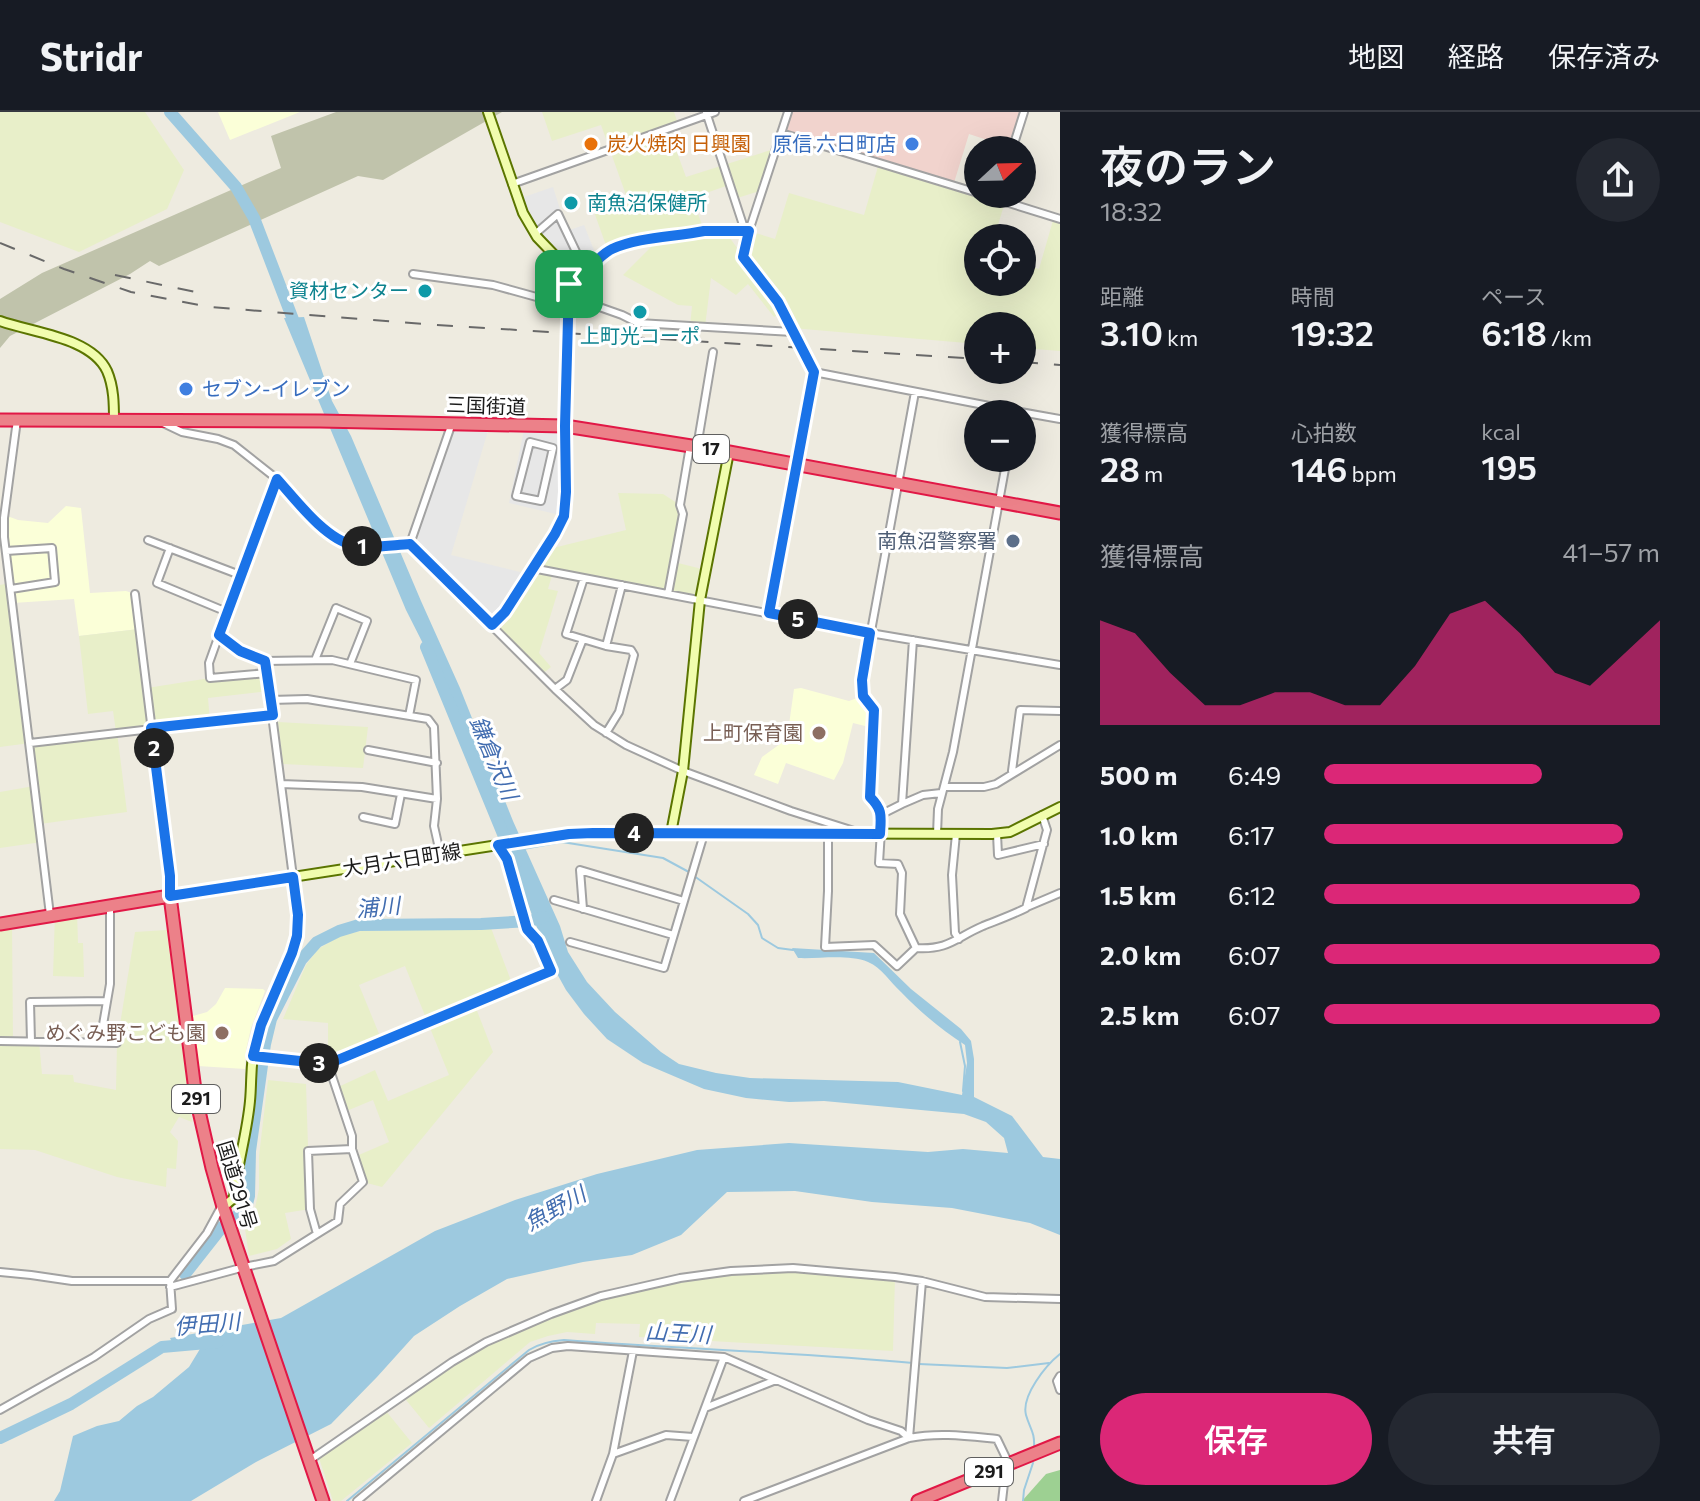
<!DOCTYPE html>
<html lang="ja">
<meta charset="utf-8">
<style>
body{margin:0;font-family:Commissioner,"Noto Sans JP",sans-serif;background:#242831;color:#f1f3f6;height:100vh;display:flex;flex-direction:column;font-size:30px;white-space:nowrap}
*{box-sizing:border-box;margin:0}
p{font-size:26px;color:#9ea1a6}
.icon{flex:none;width:44px;height:44px;fill:none;stroke:currentColor;stroke-width:2;stroke-linecap:round;stroke-linejoin:round}
.map{position:relative;flex:1;overflow:hidden}
.drawer{display:flex;flex-direction:column;background:#171b24;width:640px}
.drawer>*{flex:none}
.needle{width:52px;rotate:68deg}
.fabs{position:absolute;left:964px;top:24px;display:grid;gap:16px}
.fabs a{display:grid;place-items:center;width:72px;height:72px;border-radius:50%;background:#171b24;box-shadow:0 8px 32px #0002;font-size:40px}
.pin{position:absolute;display:grid;place-items:center;width:68px;height:68px;color:#fff;margin:-34px;border-radius:16px;box-shadow:0 4px 12px #0006}
.km{position:absolute;width:40px;height:40px;margin:-20px;border-radius:50%;background:#222;color:#fff;font-size:22px;line-height:40px;text-align:center}
.round{display:grid;place-items:center;flex:none;width:84px;height:84px;border-radius:42px;background:#242831}
.head{display:flex;align-items:center;justify-content:space-between;height:136px;padding:0 40px}
h1{font-size:44px;font-weight:600;line-height:60px}
.figures{display:grid;grid-template-columns:repeat(3,1fr);gap:12px;height:136px;padding:8px 40px}
.figures div{display:grid;align-content:center}
.figures b{font-size:34px;font-weight:600}
.figures small{font-size:22px;font-weight:400}
.figures p{font-size:22px}
.chart{height:224px;padding:16px 40px}
.chart p{display:flex;justify-content:space-between}
.chart svg{width:100%;height:144px;margin-top:8px;fill:#db2777;opacity:.7}
.primary-button{display:flex;gap:16px;margin-top:auto;padding:16px 40px}
.primary-button a{flex:1;height:92px;border-radius:48px;background:#db2777;color:#fff;font-size:32px;font-weight:600;line-height:92px;text-align:center}
.primary-button a+a{background:#242831;color:#f1f3f6}
ul{padding:0 40px;list-style:none;font-size:26px}
li{display:grid;grid-template-columns:128px 96px 1fr;align-items:center;height:60px}
li i{height:20px;border-radius:10px;background:#db2777}
header{display:flex;align-items:center;gap:48px;box-sizing:border-box;height:112px;padding:0 40px;background:#171b24;border-bottom:2px solid #363941}
header strong{font-size:38px}
nav{display:flex;gap:44px;margin-inline-start:auto;font-size:28px}
main{display:flex;flex:1;min-height:0}
.map>svg:first-child{display:block}
</style>
<header>
<strong>Stridr</strong>
<nav><a>地図</a><a>経路</a><a>保存済み</a></nav>
</header>
<main>
<div class="map">
<svg width="1060" height="1389" viewBox="0 0 1060 1389">
<rect width="100%" height="100%" fill="#eeebe0"/>
<path fill="#f1d3cd" d="M788 0H1024L1012 36 969 22 953 74 781 21Z"/>
<path fill="#fbffd8" d="M218 0H300L230 28Z
M66 394 81 396 90 481 126 479 135 482 139 517 79 524 74 487 13 491 4 406 10 405 18 408 48 411Z
M801 576 849 589 860 585 870 600 869 615 853 611 843 651 834 668 786 651 778 672 754 663 762 645 787 627 794 577Z
M225 876 263 877 265 879 251 916 246 938 245 957 198 954 193 904 207 900 216 892Z"/>
<path fill="#c0c3ab" d="M336 0H502L383 68 358 64 159 154 150 149 130 162 10 224 0 236V187L42 161 281 56 271 24Z"/>
<path fill="#e8efc9" d="M0 0H145L184 58 167 97 79 140 0 110Z
M542 0H674L678 12 668 16 686 65 777 36 763 78 734 87 729 73 692 86 704 118H724L743 144 749 119 775 127 789 81 864 103 879 51 1005 90 994 126H978V170H1022V152L1039 157 1054 105 1060 107V239L1022 236V214H978V232L792 216 782 200 774 205 748 172 736 183 711 166 705 215 690 214 692 194 678 193 623 163 658 128 628 130 608 139 593 97 626 83 601 13 552 29Z
M618 381 663 382 680 393 683 402 674 450 706 458 700 488 553 460 548 477 558 479 539 541 551 555 541 563 492 513 545 438 626 418Z
M10 471 30 631 116 620 113 599 88 602 79 524 139 517 147 576 210 566 267 561 269 579 208 586 210 610 117 620 127 700 40 712 42 730 0 736V680L34 674 30 631 0 635V473Z
M278 610 368 615 363 656 283 652Z
M77 799 78 831H83L84 865 53 864 55 801Z
M12 810 13 929H39L42 962 73 963 74 970 116 978 117 931 135 820 167 818 192 1010 179 1005 170 1020 178 1029 176 1057 167 1056 166 1075 117 1065 35 1038 0 1037V812Z
M491 816 513 874 474 891 493 940 382 1075 363 1070 354 1045 389 1030 373 988 344 1000 336 976 375 958 388 989 449 963 405 854 359 873 382 929 328 952V911L283 907 306 853 318 837 342 823 361 819Z
M268 968 306 972 310 1097 285 1101 291 1127 277 1137 249 1144 244 1110 255 1096 259 1077V1044Z
M793 1156 895 1165 893 1239 639 1225 640 1212 596 1211 595 1222 567 1220 548 1224 530 1230 429 1316 402 1283 486 1230 601 1184 680 1166Z
M386 1299 412 1331 341 1389H333L319 1346Z"/>
<path fill="#9dd092" d="M1060 1358V1389H1022L1046 1362Z"/>
<path fill="#e7e7e7" d="M553 75 567 119 584 113 598 148 569 172 560 149 537 125 518 87Z
M452 311 490 312 451 443 528 462 492 513 410 432Z
M525 313 565 314 564 404 509 391Z"/>
<path fill="#9dc9df" d="M304 205 332 289 351 324 421 489 460 576 513 709 560 814 568 840 587 870 615 900 661 940 679 952 716 961 750 966 898 970 962 983 967 951 965 933C942 918 920 900 901 880 890 870 882 856 868 850 848 842 820 847 798 846L792 836 874 841 911 877 961 917 971 929 974 947V985L1012 1004 1043 1045 1060 1047V1123L1030 1111 952 1096 872 1090 795 1079 727 1080 681 1123 632 1143 583 1150 507 1167 460 1194 414 1224 377 1265 331 1312 256 1350 191 1389H54L60 1379 73 1324 97 1314 119 1309 137 1294 153 1285 189 1255 206 1227 172 1230 170 1226 281 1206 435 1119 515 1088 597 1062 697 1038 789 1031 928 1040 963 1037 1008 1041 1004 1026 986 1010 964 1002 824 989 789 990 746 986 704 977 643 951 607 927 584 902 566 878 550 849 513 754 503 714 448 581 406 498 284 206Z"/>
<g fill="none" stroke-linecap="round" stroke-linejoin="round">
<path stroke="#9dc9df" stroke-width="2" d="M523 737 562 730 663 746 687 759 748 802 758 813 762 826 778 836 793 838
M960 930 965 954 963 979
M919 1252 1007 1256 1049 1251
M1034 1335C1035 1320 1030 1317 1026 1303 1021 1284 1046 1253 1060 1242
M347 1389 529 1238C540 1231 551 1229 564 1228 680 1237 797 1240 913 1251
M1023 1389 1024 1378 1033 1351"/>
<path stroke="#9dc9df" stroke-width="12" d="M170 0 236 75 254 106 297 218
M426 535 510 739 517 750
M237 1104 247 1092 249 1084 250 1039 265 932 271 907 301 848 317 830 339 819 359 813 481 812 530 809 544 805
M185 1162 222 1115
M0 1326 71 1292 162 1235 218 1230"/>
<g stroke="#a2a2a2" stroke-width="10">
<path id="street" d="M706 0 745 119
M781 21 978 81
M1012 38 1024 0
M512 72 715 0
M980 82 1060 107
M535 122 558 102 580 148
M413 162 493 173 569 194 588 191 622 203 638 211 793 220
M569 172 577 169 608 139 628 130 678 124 704 119H749
M814 260 1015 299
M1015 302V299L1060 307
M17 308 4 406V425L50 803
M163 311 182 320 218 327 234 333 277 367 315 408 337 427 353 433 410 432 555 577 594 613 626 633 683 659 791 699 854 719
M530 330 553 336 541 389 516 384Z
M697 335 713 240
M277 367 219 523 240 539 265 549 332 548 416 568 409 604
M148 428 240 463
M410 432 452 311
M170 436 157 471 227 500
M6 439 52 436 55 470 11 477
M532 456 870 521 1060 553
M584 466 566 522 606 534 631 538 634 543 619 600 606 621
M135 482 170 764V784
M668 482 683 402 680 393 690 334
M769 501 814 260 778 190 743 145 749 119 788 0
M492 513 505 500 555 422 564 404 566 380 565 314
M219 523 209 551 210 566 267 561
M606 534 622 473
M315 548 336 496 367 509 350 552
M265 549 293 765
M555 577 567 568 583 527
M271 588 307 587 428 607 434 615 437 687 434 714 440 741
M30 631 273 603
M368 638 437 651
M1013 661 1012 659 1020 598 1060 599
M281 672 362 675 437 687
M944 675H984L996 672 1060 633
M902 692 923 683 941 681
M882 702 879 693 870 685 874 598 863 584 862 568 915 280
M363 705 395 712 401 682
M828 722V779L825 835 874 833 897 854 916 836 900 802 902 761 898 752 879 751 882 702 902 692 913 528
M937 722 938 697 953 640 1007 346
M956 722 952 763 955 821 959 827
M997 722 998 743 1044 732
M554 788 673 823
M1027 795 1060 781
M583 797 580 758 684 789
M570 830 664 856 704 722
M916 836C949 838 955 826 983 814 998 808 1012 803 1026 796L1047 718 1042 703
M0 929 117 931
M31 929 30 890 107 889
M100 930 110 872V794
M253 944 328 952 551 859 538 829 527 817 507 747 498 733
M317 1122 338 1109 340 1092 363 1070 352 1037
M249 1154 274 1149 317 1122 310 1097 308 1039 352 1037V1024L328 952
M0 1160 31 1163 72 1169H170
M170 1175 237 1157
M1060 1264 1057 1269 1060 1278
M705 1296 776 1268
M0 1298 94 1245 149 1207 172 1197 170 1169 207 1121 220 1097 223 1095
M909 1326 922 1169
M613 1342 666 1323 693 1325
M310 1348 452 1250 486 1230 551 1202 601 1184 680 1166 731 1159 793 1156 895 1165 922 1169 985 1185 1060 1187
M357 1389 529 1246 552 1236 568 1234 724 1245 868 1308 901 1319 909 1326
M596 1389 613 1342 633 1239
M670 1389 724 1245
M744 1389 909 1326C939 1320 967 1324 997 1327L1009 1352
M1002 1389 1006 1354"/>
</g>
<g stroke="#5b7500" stroke-width="12">
<path id="secondary" d="M488 0 523 101 537 125 560 149 569 172 565 314
M0 209C33 221 91 225 107 259 114 275 114 293 114 309
M671 721 683 659 700 488 729 340
M170 784 569 722 671 721 992 722 1010 720 1060 695
M223 1095 234 1086C237 1053 247 1022 250 989 252 969 250 948 256 928 266 893 289 861 297 826 301 806 296 785 293 765"/>
</g>
<g stroke="#e11846" stroke-width="15">
<path id="highway" d="M0 308 320 309 565 314 729 340 1060 401
M0 812 170 784 196 986 212 1056 223 1095 323 1389
M918 1389 1060 1331"/>
</g>
<use href="#street" stroke="#fff" stroke-width="6"/>
<use href="#secondary" stroke="#f1fdae" stroke-width="8"/>
<use href="#highway" stroke="#ec8189" stroke-width="11"/>
<path stroke="#696969" stroke-width="2" stroke-dasharray="16 16" stroke-linecap="butt" d="M0 131 64 157 131 180 210 195 423 212 978 247
M115 163 205 182
M1022 250 1060 253"/>
</g>
<g fill="none" stroke-linecap="round" stroke-linejoin="round">
<g stroke="#fff" stroke-width="16">
<path id="route" d="M704 119H749L743 145 778 190 814 260 769 501 870 521 862 568 863 584 874 598 870 685C883 698 881 704 880 722L593 721 569 722 498 733 507 747 527 817 538 829 551 859 328 952 253 944 261 913 292 841 297 824 298 803 293 765 170 784V764L151 616 273 603 265 549 240 539 219 523 277 367C296 388 325 427 353 433 370 437 392 433 410 432L492 513 505 500 555 422 564 404 566 380 565 314 569 172C587 165 595 145 612 137 638 125 675 125 704 119Z"/>
</g>
<use href="#route" stroke="#1a73e8" stroke-width="10"/>
</g>
<circle fill="#e8710a" stroke="#fff" stroke-width="3" cx="591" cy="32" r="8"/>
<g fill="#3f7fe0" stroke="#fff" stroke-width="3">
<circle cx="912" cy="32" r="8"/>
<circle cx="186" cy="277" r="8"/>
</g>
<g fill="#0f9aa8" stroke="#fff" stroke-width="3">
<circle cx="571" cy="91" r="8"/>
<circle cx="425" cy="179" r="8"/>
<circle cx="640" cy="200" r="8"/>
</g>
<circle fill="#5c6f8a" stroke="#fff" stroke-width="3" cx="1013" cy="429" r="8"/>
<g fill="#8d6e63" stroke="#fff" stroke-width="3">
<circle cx="819" cy="621" r="8"/>
<circle cx="222" cy="921" r="8"/>
</g>
<g text-anchor="middle" stroke-width="6" stroke-linejoin="round" paint-order="stroke">
<g fill="#fff" stroke="#5f5f5f" stroke-width="2">
<rect x="693" y="323" width="36" height="28" rx="6"/>
<rect x="172" y="973" width="48" height="28" rx="6"/>
<rect x="965" y="1346" width="48" height="28" rx="6"/>
</g>
<g font-size="18" font-weight="bold" fill="#1b1b1b">
<text x="711" y="343">17</text>
<text x="196" y="993">291</text>
<text x="989" y="1366">291</text>
</g>
<g font-size="20" fill="#c56008" stroke="#fff" text-anchor="start">
<text x="607" y="39">炭火焼肉 日興園</text>
</g>
<g font-size="20" fill="#366cbe" stroke="#fff" text-anchor="end">
<text x="896" y="39">原信 六日町店</text>
<text x="202" y="284" text-anchor="start">セブン-イレブン</text>
</g>
<g font-size="20" fill="#0d838f" stroke="#fff" text-anchor="start">
<text x="587" y="98">南魚沼保健所</text>
<text x="409" y="186" text-anchor="end">資材センター</text>
<text x="640" y="231" text-anchor="middle">上町光コーポ</text>
</g>
<g font-size="20" fill="#1b1b1b" stroke="#fff">
<text transform="translate(486 294) rotate(2)" y="7">三国街道</text>
<text transform="translate(402 748) rotate(-9)" y="7">大月六日町線</text>
<text transform="translate(237 1073) rotate(73)" y="7">国道291号</text>
</g>
<g font-size="20" fill="#4e5e75" stroke="#fff" text-anchor="end">
<text x="997" y="436">南魚沼警察署</text>
</g>
<g font-size="20" fill="#785e54" stroke="#fff" text-anchor="end">
<text x="803" y="628">上町保育園</text>
<text x="206" y="928">めぐみ野こども園</text>
</g>
<g font-size="22" font-style="italic" fill="#426db0" stroke="#fff">
<text transform="translate(494 646) rotate(67)" y="8">鎌倉沢川</text>
<text transform="translate(378 795) rotate(-5)" y="8">浦川</text>
<text transform="translate(555 1096) rotate(-29)" y="8">魚野川</text>
<text transform="translate(207 1212) rotate(-5)" y="8">伊田川</text>
<text transform="translate(678 1221) rotate(3)" y="8">山王川</text>
</g>
</g>
</svg>
<div class="fabs">
<a><svg class="needle" viewBox="-14 -14 28 28"><path d="M0-13l5 13h-10z" fill="#e53935"/><path d="M0 13l5-13h-10z" fill="#9ea1a6"/></svg></a>
<a><svg class="icon" aria-label="locate" viewBox="0 0 24 24"><circle cx="12" cy="12" r="6"/><path d="M12 2v4M12 18v4M2 12h4M18 12h4"/></svg></a>
<a>+</a>
<a>−</a>
</div>
<div class="pin" style="left:569px;top:172px;background:#1e9e55"><svg class="icon" aria-label="arrive" viewBox="0 0 24 24"><path d="M6 21V4h12l-3 4 3 4H6"/></svg></div>
<b class="km" style="left:362px;top:434px">1</b>
<b class="km" style="left:154px;top:636px">2</b>
<b class="km" style="left:319px;top:951px">3</b>
<b class="km" style="left:634px;top:721px">4</b>
<b class="km" style="left:798px;top:507px">5</b>
</div>
<section class="drawer">
<div class="head"><div><h1>夜のラン</h1><p>18:32</p></div><a class="round"><svg class="icon" aria-label="share" viewBox="0 0 24 24"><path d="M12 15V3M7 8l5-5 5 5M5 13v7h14v-7"/></svg></a></div>
<div class="figures">
<div><p>距離</p><b>3.10<small> km</small></b></div>
<div><p>時間</p><b>19:32</b></div>
<div><p>ペース</p><b>6:18<small> /km</small></b></div>
</div>
<div class="figures">
<div><p>獲得標高</p><b>28<small> m</small></b></div>
<div><p>心拍数</p><b>146<small> bpm</small></b></div>
<div><p>kcal</p><b>195</b></div>
</div>
<div class="chart"><p><span>獲得標高</span>41–57 m</p>
<svg viewBox="0 0 160 44" preserveAspectRatio="none"><path d="M0 44V12L10 16L20 28L30 38L40 38L50 34L60 34L70 38L80 38L90 26L100 10L110 6L120 16L130 28L140 32L150 22L160 12V44z"/></svg>
</div>
<ul>
<li><b>500 m</b>6:49<i style="width:65%"></i></li>
<li><b>1.0 km</b>6:17<i style="width:89%"></i></li>
<li><b>1.5 km</b>6:12<i style="width:94%"></i></li>
<li><b>2.0 km</b>6:07<i style="width:100%"></i></li>
<li><b>2.5 km</b>6:07<i style="width:100%"></i></li>
</ul>
<div class="primary-button"><a>保存</a><a>共有</a></div>
</section>
</main>
